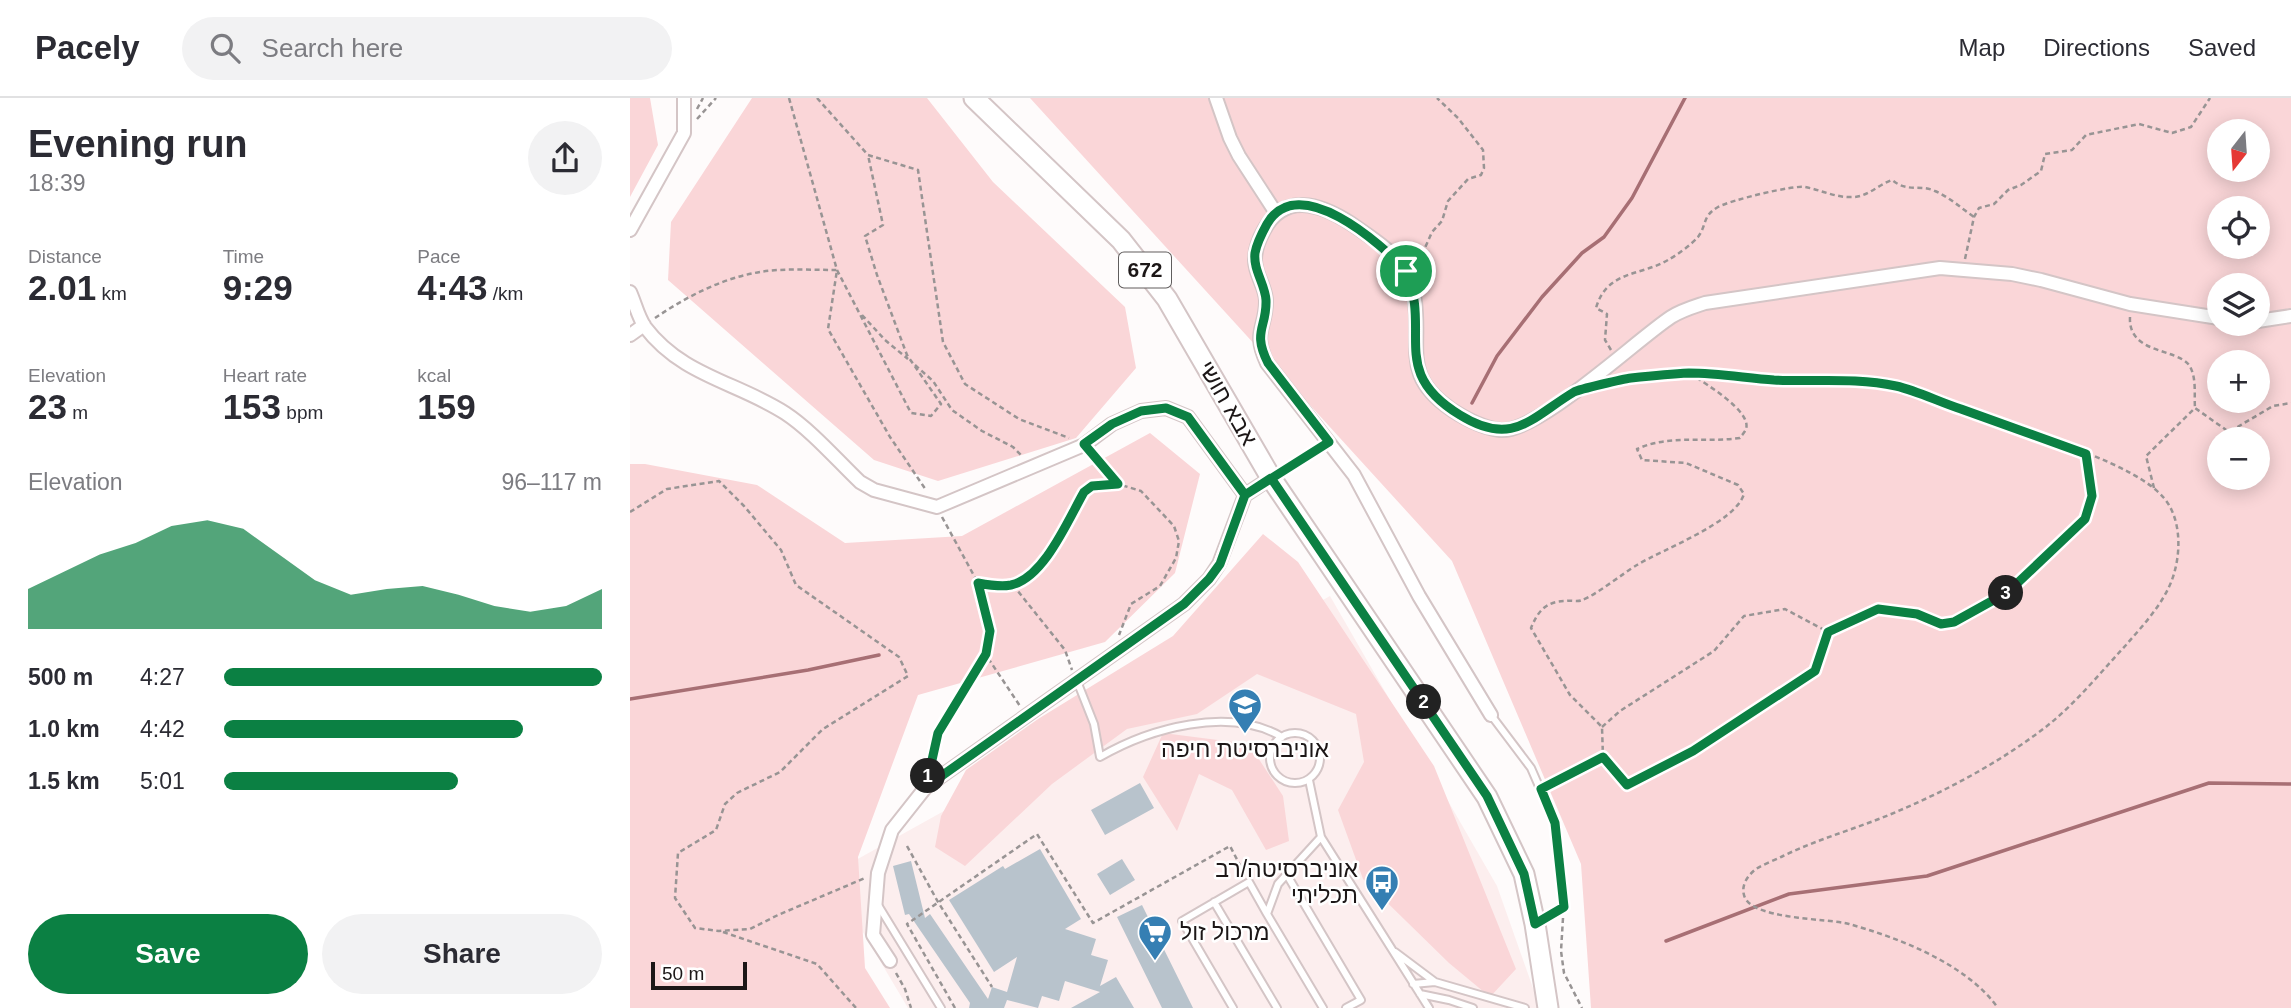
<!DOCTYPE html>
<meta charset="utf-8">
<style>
body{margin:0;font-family:Helvetica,Heebo,sans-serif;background:#f2f2f3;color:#2b2b33;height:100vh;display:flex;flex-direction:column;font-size:26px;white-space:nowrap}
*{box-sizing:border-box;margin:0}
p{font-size:23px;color:#7c7c81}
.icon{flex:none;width:38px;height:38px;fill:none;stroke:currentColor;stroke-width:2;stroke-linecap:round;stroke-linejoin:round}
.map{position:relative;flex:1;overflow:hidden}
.details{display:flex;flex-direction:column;background:#fff;width:630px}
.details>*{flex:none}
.needle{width:46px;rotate:197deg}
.fabs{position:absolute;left:1577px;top:21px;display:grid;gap:14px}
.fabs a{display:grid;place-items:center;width:63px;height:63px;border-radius:50%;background:#fff;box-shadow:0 4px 18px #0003;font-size:35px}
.scale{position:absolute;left:21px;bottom:18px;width:96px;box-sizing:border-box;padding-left:7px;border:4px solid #1c1717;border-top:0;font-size:19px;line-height:24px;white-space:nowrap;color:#1c1717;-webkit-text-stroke:5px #fff;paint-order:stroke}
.pin{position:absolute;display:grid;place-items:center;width:60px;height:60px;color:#fff;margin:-30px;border:4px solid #fff;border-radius:50%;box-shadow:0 2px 7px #0007}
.km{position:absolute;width:35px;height:35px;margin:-18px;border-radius:50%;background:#222;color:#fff;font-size:19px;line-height:35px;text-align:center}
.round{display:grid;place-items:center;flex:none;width:74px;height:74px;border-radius:37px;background:#f2f2f3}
.head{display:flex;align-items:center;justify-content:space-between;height:119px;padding:0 28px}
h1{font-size:38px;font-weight:600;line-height:52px}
.figures{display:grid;grid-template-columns:repeat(3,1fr);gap:10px;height:119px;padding:7px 28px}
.figures div{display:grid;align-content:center}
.figures b{font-size:35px;font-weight:600}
.figures small{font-size:19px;font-weight:400}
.figures p{font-size:19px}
.chart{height:196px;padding:14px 28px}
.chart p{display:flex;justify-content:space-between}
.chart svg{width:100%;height:126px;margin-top:7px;fill:#0b8043;opacity:.7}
.primary-button{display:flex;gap:14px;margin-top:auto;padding:14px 28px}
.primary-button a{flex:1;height:80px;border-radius:42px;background:#0b8043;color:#fff;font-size:28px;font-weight:600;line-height:80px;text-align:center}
.primary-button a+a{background:#f2f2f3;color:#2b2b33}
ul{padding:0 28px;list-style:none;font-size:23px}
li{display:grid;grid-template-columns:112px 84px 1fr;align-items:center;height:52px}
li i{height:18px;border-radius:9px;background:#0b8043}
header{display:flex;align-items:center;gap:42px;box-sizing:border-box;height:98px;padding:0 35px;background:#fff;border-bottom:2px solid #e1e1e2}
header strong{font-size:33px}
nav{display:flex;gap:38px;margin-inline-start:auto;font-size:24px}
.search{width:490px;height:63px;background:#f2f2f3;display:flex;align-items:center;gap:18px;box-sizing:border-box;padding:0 24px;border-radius:38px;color:#7c7c81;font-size:26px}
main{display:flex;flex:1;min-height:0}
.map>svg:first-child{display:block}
</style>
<header>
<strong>Pacely</strong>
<div class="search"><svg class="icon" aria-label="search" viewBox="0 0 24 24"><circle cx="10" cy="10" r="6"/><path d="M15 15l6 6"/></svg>Search here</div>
<nav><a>Map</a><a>Directions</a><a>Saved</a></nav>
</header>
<main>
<section class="details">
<div class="head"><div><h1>Evening run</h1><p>18:39</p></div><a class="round"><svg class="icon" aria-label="share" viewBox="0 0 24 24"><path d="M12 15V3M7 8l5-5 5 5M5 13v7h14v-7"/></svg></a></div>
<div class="figures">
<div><p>Distance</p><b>2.01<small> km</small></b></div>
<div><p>Time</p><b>9:29</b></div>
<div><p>Pace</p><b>4:43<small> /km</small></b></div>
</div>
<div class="figures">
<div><p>Elevation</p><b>23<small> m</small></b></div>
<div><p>Heart rate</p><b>153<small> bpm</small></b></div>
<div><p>kcal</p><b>159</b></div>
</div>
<div class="chart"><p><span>Elevation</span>96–117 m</p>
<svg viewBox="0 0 160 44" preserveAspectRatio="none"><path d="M0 44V30L10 24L20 18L30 14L40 8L50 6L60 9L70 18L80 27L90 32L100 30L110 29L120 32L130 36L140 38L150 36L160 30V44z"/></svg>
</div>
<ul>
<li><b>500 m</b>4:27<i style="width:100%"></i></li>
<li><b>1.0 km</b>4:42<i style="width:79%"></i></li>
<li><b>1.5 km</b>5:01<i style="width:62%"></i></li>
</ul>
<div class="primary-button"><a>Save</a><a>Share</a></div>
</section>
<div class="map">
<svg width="1661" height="910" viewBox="0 0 1661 910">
<rect width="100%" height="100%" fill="#fefbfb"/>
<path fill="#fceeee" d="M700 498 867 788 910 910H278L199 777Z"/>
<path fill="#fad6d8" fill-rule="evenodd" d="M0 0H20L28 47 0 99Z
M122 0H297L363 84 495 209 506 270 446 340 308 383 244 362 38 182 41 124Z
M400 0H1661V910H961L951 766 822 463ZM1589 33H1628V72H1589ZM1589 110H1628V149H1589ZM1589 187H1628V226H1589ZM1589 264H1628V303H1589ZM1589 341H1628V380H1589Z
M520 335 570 376 545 475 475 544 288 597 228 759 235 870 260 910H0V366H15L127 387 215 445 332 438Z
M633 436 668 464 804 668 886 871 860 899 819 865 733 781 708 712 734 664 726 616 627 576 567 616 497 631 422 686 335 768 305 749 311 718 336 672 408 621 543 538Z
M533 635 619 646 653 698 659 743 636 752 602 692 569 676 547 733 513 679Z"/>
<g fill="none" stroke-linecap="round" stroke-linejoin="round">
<path stroke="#a76f74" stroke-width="3.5" d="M842 305 867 258 912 199 952 155 974 139 1002 100 1055 0
M0 601 178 572 249 557
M1036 843 1159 796 1297 778 1579 685 1661 686"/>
</g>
<path fill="#b8c3cc" d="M510 685 524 710 475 737 461 712Z
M410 751 451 821 435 831 466 841 461 857 478 862 470 888 486 879 504 910H441L470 894 435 883 429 903 412 898 408 910 377 902 374 910H339L340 905 279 816 275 817 263 768 281 763 295 820 300 816 358 901 362 889 377 894 387 859 364 874 319 802 373 768 375 771Z
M492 761 505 782 480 797 467 776Z
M512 807 563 910H532L487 819Z"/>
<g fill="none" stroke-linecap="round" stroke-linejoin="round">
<g stroke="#d4c5c6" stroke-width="10">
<path id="service" d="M643 379 699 344
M447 583 464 626 470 659C520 630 599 608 652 639
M861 617 901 670 925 725 934 809 906 825
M640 660a25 25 0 1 1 50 0a25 25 0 1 1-50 0Z
M679 682 691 739 799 910
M657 777 731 902 716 910
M584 804 647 910
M248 807 311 910
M637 816 693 910
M765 854 805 884
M783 886 805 884 895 910
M790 896 819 902 843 910
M603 910 552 823 619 784 637 816 648 786 691 739"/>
</g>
<g stroke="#d4c5c6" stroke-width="16">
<path id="minor" d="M586 0 600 40 609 58 646 115
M0 132 54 35V0
M0 194C5 205 8 219 15 229 52 278 107 284 155 315 181 332 207 362 230 384L244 392 307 409 454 347 482 326 511 313 536 310 558 319 615 397
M1628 223 1661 218
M0 237 14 227
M861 617 789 498 724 377 637 265C622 233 636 231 636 203 636 189 625 177 625 162 625 152 629 141 634 132 657 90 698 109 729 131 745 142 766 156 776 173 782 182 783 193 785 204 791 253 772 278 822 312 836 321 854 330 870 332 907 336 1006 242 1041 219 1052 212 1063 209 1075 205L1310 170 1382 176 1411 182 1500 206 1589 220
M260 863 243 837 248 775 262 732 296 689 554 506 579 481 589 466 615 397 641 380"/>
</g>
<g stroke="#d4c5c6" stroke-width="23">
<path id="primary" d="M344 0 491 142 537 201 641 380 857 699 894 776 905 826 918 910"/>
</g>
<path stroke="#989494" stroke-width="2.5" stroke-dasharray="5 3.5" stroke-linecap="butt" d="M159 0 207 172 281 315 301 318 311 306 277 257 247 177 235 138 253 127 238 57
M187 0 238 57 288 72 313 244 335 286 389 321 439 340
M67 11 73 0
M67 21 86 0
M1335 161 1344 119 1349 110 1364 106 1378 92 1391 87 1411 73 1415 56 1442 52 1456 37 1509 26 1542 35 1561 29 1580 0
M785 162 794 152 802 134 812 123 818 103 838 81 851 77 854 70 853 52 828 20 807 0
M232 217 255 242 278 261
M1500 219C1498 256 1546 250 1559 267 1567 279 1564 297 1565 310
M25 220C56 199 92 180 130 174 154 170 182 172 207 172L198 231 260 339 296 392
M981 252 975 242 977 216 966 210C977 172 1011 178 1038 162 1047 157 1061 147 1068 139 1077 127 1072 118 1088 109 1101 102 1163 87 1175 89 1191 92 1206 100 1223 99 1237 99 1248 87 1262 82 1278 95 1290 86 1305 93 1319 99 1331 110 1344 119
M285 267 303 283 322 312 352 333 383 349 393 359
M977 286C1038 269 1089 281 1150 282 1179 282 1211 278 1241 283 1285 291 1327 310 1370 325 1414 341 1504 365 1534 400 1550 419 1551 449 1545 472 1538 501 1515 525 1496 547 1471 574 1446 605 1417 628 1372 663 1318 692 1266 714 1229 730 1190 740 1153 758 1145 762 1134 766 1126 771 1118 777 1111 787 1114 797 1120 822 1197 820 1219 826 1269 840 1337 866 1368 910
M462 355 488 386
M1524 390 1516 358 1565 310 1599 334 1643 308 1661 305
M0 414 37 391 89 383 114 408 151 452 166 487 269 559 278 578 193 631 150 674 107 695 95 706 86 732 48 755 45 800 65 830 89 833 120 831 148 817 235 780
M312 419 348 485 360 533 356 557 390 608
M348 485C359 487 370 489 381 487 414 480 438 422 454 394L462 388 488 386 511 393 544 428 549 443 546 460 530 488 501 506 489 537
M383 487 435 552 442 572
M972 629 990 613 1084 553 1114 518 1155 511 1198 534 1248 511 1287 516 1311 526 1324 524 1378 494 1455 421 1462 398 1456 356
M974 659 997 687 1063 653 1185 573 1198 534
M300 672 308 635 356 557
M918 687 973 659 972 629 940 597 901 530C908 513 916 503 936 503 941 502 948 504 952 502 963 499 995 474 1007 467 1033 451 1105 425 1114 396L1108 387 1056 365 1012 362 1007 351C1040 336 1075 345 1110 340 1112 337 1115 334 1116 331 1122 313 1075 286 1063 277
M277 748 308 804 362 889
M933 820 931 853 934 875 952 910
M93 834 187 866 226 910
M266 875 275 891 281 910
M325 910 277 826 407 736 463 825 600 748 614 775"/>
<use href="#service" stroke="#fff" stroke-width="6"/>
<use href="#minor" stroke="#fff" stroke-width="12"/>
<use href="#primary" stroke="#fff" stroke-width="19"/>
</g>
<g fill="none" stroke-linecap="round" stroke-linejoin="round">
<g stroke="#fff" stroke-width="14">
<path id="route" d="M776 173C752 146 668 72 637 126 632 135 627 144 625 155 623 172 635 186 636 202 637 230 622 233 638 265L699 344 615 397 590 466 579 481 554 506 296 689 308 635 356 556 360 533 348 485C359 487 370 489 381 487 414 480 438 422 454 394L462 388 488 386 454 346 482 326 511 313 536 310 558 319 615 397 641 380 857 698 894 776 905 826 934 809 925 725 911 691 973 659 997 687 1063 653 1185 573 1198 534 1248 511 1287 516 1311 526 1324 524 1378 494 1455 421 1462 398 1456 356C1414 341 1372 326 1331 311 1309 304 1288 293 1266 288 1225 279 1185 284 1144 282 1116 280 1087 275 1059 275 1040 276 1020 278 1001 280 993 281 950 291 944 294 902 319 883 350 830 317 758 273 802 235 776 173"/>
</g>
<use href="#route" stroke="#0b8043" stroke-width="9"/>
</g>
<defs>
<g id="university-pin" transform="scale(1.75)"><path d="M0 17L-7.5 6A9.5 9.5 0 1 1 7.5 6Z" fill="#357fb3" stroke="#fff"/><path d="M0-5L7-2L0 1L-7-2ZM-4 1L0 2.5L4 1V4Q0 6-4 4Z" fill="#fff"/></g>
<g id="bus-pin" transform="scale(1.75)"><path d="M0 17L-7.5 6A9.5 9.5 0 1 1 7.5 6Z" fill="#357fb3" stroke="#fff"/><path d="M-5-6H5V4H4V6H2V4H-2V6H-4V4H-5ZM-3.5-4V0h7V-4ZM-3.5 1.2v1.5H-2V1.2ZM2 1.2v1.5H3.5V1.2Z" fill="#fff"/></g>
<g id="supermarket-pin" transform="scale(1.75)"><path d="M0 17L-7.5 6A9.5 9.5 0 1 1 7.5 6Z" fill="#357fb3" stroke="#fff"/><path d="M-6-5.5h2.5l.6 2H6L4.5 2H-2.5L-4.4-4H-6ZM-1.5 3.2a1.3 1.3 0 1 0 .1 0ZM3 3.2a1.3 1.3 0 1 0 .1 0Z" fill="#fff"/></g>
</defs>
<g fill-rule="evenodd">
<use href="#university-pin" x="615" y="607"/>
<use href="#bus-pin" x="752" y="784"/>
<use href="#supermarket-pin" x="525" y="834"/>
</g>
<g text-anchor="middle" stroke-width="5" stroke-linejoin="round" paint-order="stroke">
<rect fill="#fff" stroke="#605d5d" stroke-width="2" x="489" y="154.5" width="52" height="35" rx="5"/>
<g font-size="21" font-weight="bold" fill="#1c1717">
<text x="515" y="179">672</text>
</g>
<g font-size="23" fill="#1c1717" stroke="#fff">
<text transform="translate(598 305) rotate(60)" y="8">אבא חושי</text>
</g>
<g font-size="23" fill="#1c1717" stroke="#fff">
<text x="615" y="659">אוניברסיטת חיפה</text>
<text x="728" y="779" text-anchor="end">אוניברסיטה/רב<tspan x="728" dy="26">תכליתי</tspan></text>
<text x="550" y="842" text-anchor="start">מרכול זול</text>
</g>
</g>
</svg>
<div class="fabs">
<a><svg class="needle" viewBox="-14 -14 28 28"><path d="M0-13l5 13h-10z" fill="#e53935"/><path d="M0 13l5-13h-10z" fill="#7c7c81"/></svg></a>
<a><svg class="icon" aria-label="locate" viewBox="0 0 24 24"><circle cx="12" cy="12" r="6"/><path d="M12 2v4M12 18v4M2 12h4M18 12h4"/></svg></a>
<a><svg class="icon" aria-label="layers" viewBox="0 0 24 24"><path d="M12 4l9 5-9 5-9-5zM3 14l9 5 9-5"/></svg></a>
<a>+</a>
<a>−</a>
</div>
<div class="scale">50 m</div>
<div class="pin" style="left:776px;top:173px;background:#1e9e55"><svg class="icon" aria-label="arrive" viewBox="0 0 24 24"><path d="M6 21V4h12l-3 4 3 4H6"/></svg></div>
<b class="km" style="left:298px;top:678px">1</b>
<b class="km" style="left:794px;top:604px">2</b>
<b class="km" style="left:1376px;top:495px">3</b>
</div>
</main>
